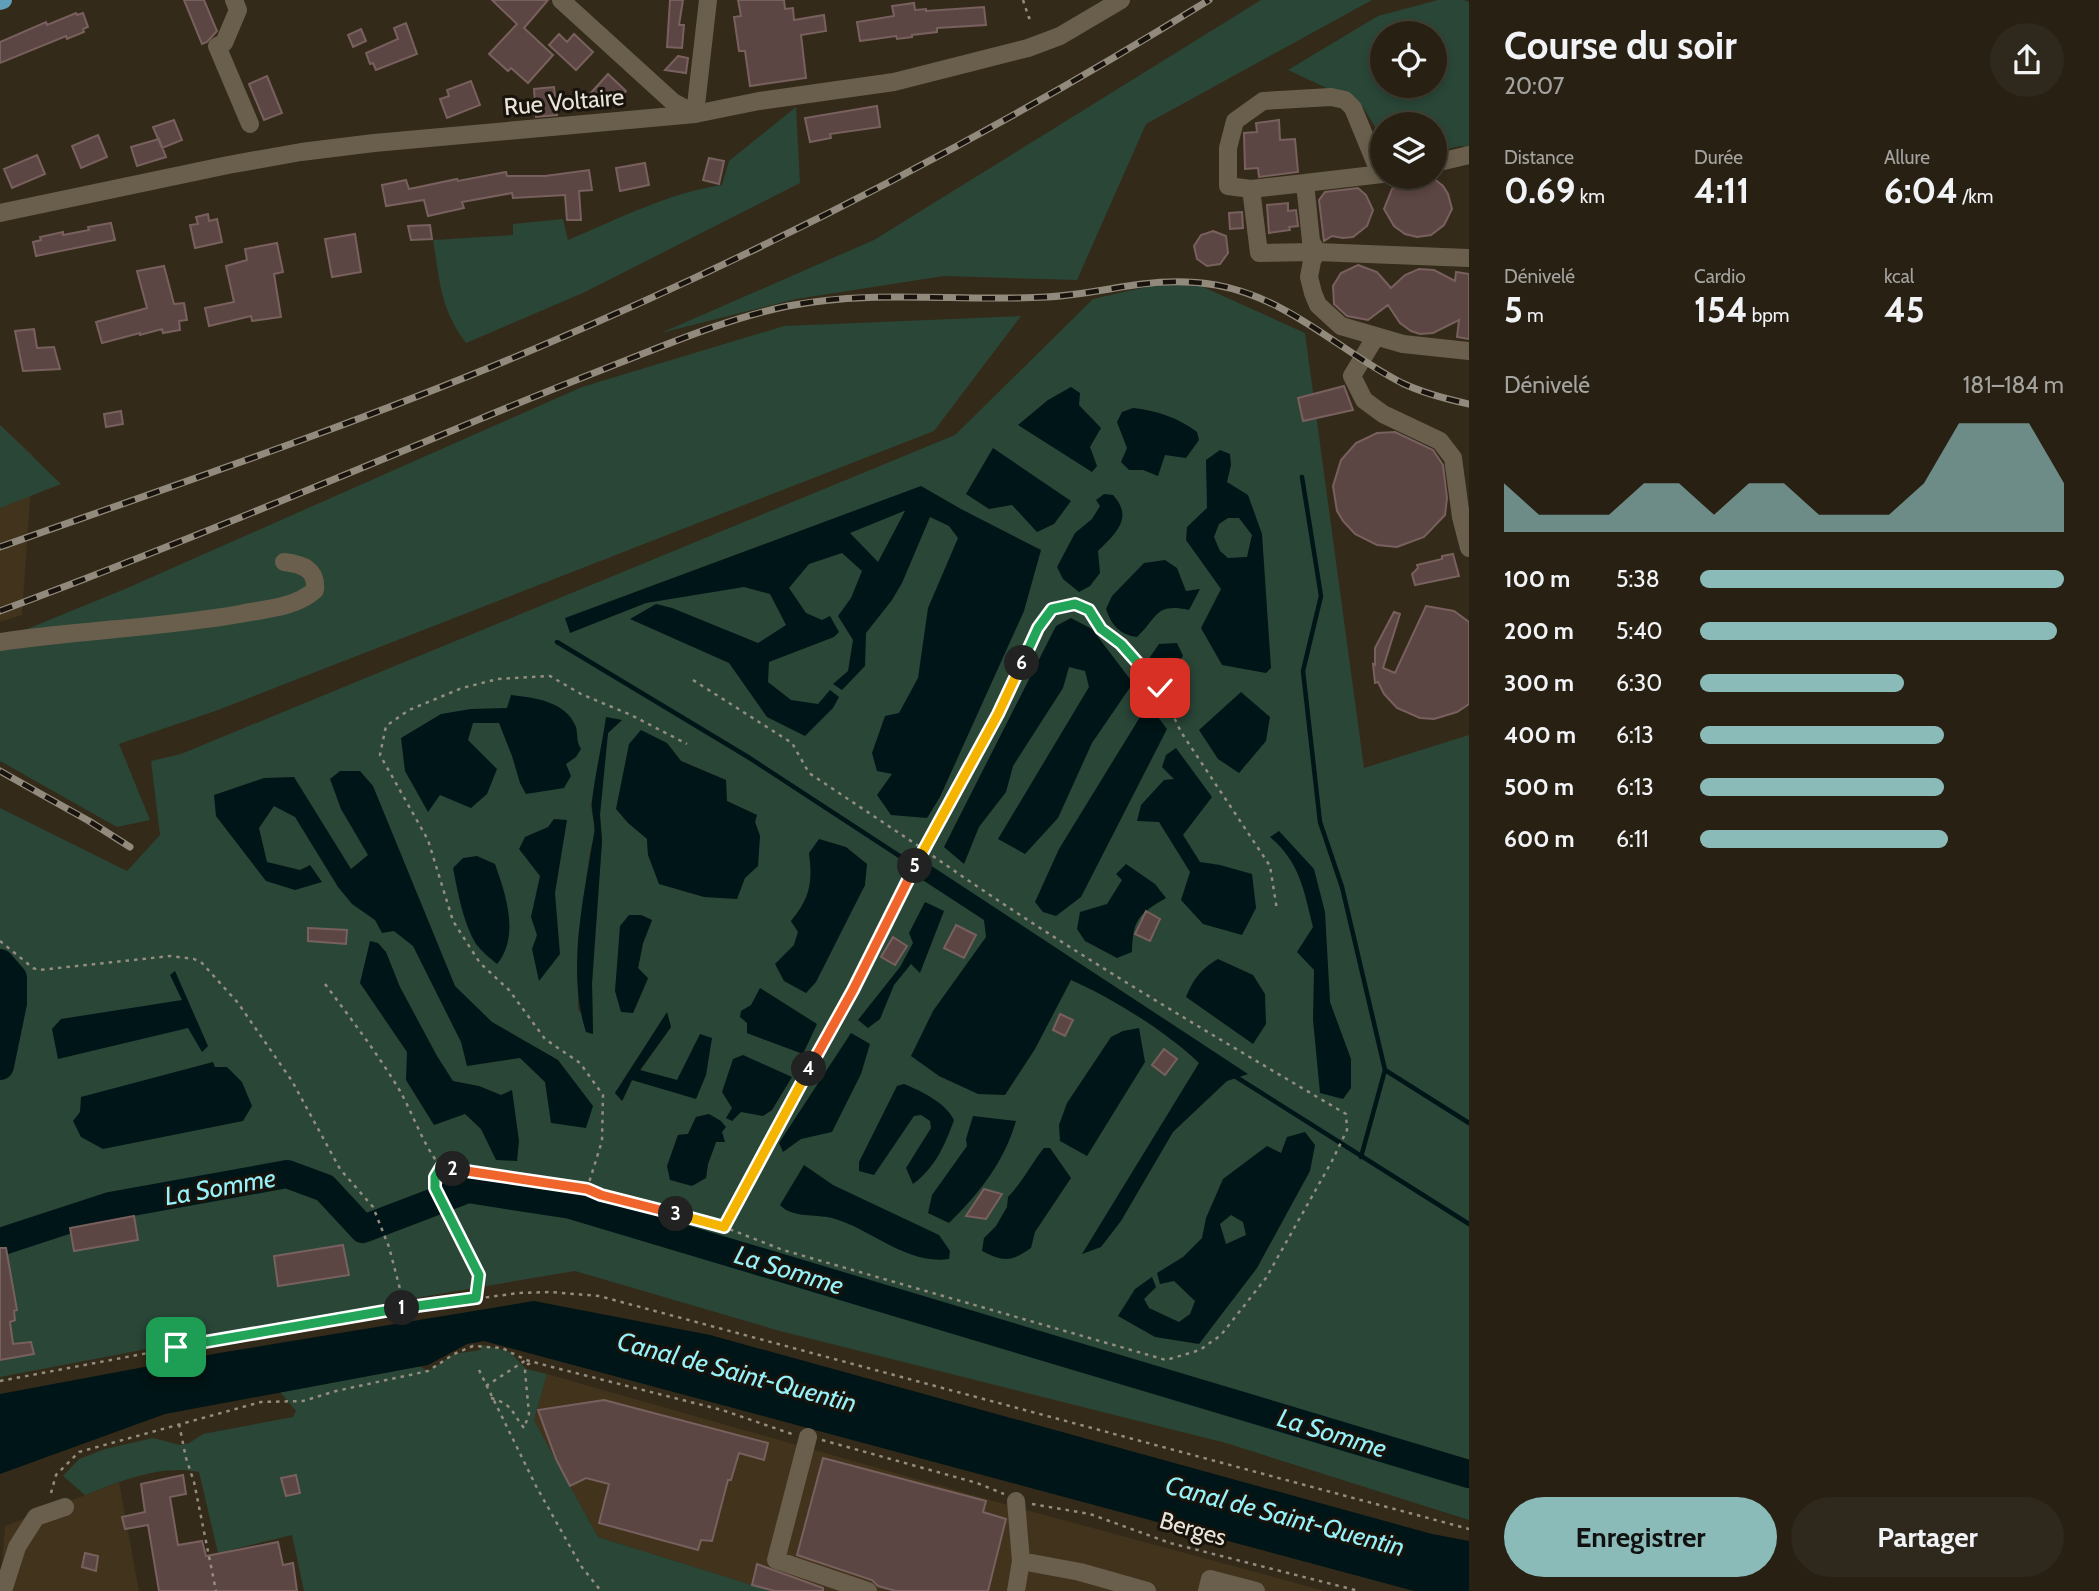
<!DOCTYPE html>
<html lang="fr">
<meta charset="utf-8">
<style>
body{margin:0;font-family:Cabin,sans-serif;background:#2f281c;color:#f1f3f6;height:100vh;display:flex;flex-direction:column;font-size:26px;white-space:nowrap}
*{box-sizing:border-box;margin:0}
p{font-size:23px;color:#a4a3a0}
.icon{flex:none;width:38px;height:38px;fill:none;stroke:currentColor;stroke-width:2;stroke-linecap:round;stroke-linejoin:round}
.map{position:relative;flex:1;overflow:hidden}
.details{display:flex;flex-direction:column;background:#272013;width:630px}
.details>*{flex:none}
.controls{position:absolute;left:1370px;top:21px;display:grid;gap:14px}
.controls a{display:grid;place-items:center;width:77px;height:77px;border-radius:50%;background:#272013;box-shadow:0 4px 10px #0003,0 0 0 2px #433e33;font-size:35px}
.pin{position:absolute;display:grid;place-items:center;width:60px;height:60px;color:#fff;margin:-30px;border-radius:14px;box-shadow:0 4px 10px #0006}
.km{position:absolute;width:35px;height:35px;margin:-18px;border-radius:50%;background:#222;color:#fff;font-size:19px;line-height:35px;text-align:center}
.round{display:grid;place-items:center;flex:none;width:74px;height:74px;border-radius:37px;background:#2f281c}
.head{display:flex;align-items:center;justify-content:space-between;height:119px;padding:0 35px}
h1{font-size:38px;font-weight:700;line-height:52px}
.figures{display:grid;grid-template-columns:repeat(3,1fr);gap:10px;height:119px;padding:7px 35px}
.figures div{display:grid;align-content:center}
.figures b{font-size:35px;font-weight:700}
.figures small{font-size:19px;font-weight:400}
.figures p{font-size:19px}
.chart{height:196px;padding:14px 35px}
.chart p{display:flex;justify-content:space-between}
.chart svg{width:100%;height:126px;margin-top:7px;fill:#8bbbb9;opacity:.7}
.cta{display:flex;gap:14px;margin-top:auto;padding:14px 35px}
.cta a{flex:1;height:80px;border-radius:42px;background:#8bbbb9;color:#111;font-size:28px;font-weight:700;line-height:80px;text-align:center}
.cta a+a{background:#2f281c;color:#f1f3f6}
ul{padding:0 35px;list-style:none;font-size:23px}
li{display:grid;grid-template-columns:112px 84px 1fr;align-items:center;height:52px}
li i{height:18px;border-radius:9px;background:#8bbbb9}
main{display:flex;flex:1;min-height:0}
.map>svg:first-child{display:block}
</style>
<main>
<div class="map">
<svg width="1469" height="1591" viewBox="0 0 1469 1591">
<rect width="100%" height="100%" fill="#342a19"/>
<path fill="#41331c" d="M0 425 33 455 22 615 0 622Z
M547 1374 1008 1505 1325 1591H771L598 1537 534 1420Z
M119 1482 139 1591H0L5 1526Z"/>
<path fill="#294637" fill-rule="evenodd" d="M1261 0H1372L1146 124 1077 280 944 276 796 299 661 333 874 240Z
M1438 0H1464L1469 2V147L1460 146 1435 152V124H1382V138L1361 104 1288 70 1378 16ZM1382 33H1435V86H1382Z
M796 107 800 183 585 292 466 343C440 308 440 282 433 240L513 235V224L563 219 568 240C618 219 668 193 722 185L729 161Z
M1159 284 1201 286 1305 333 1364 768 1469 735V1520L1226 1443 780 1331 575 1271 404 1300 0 1377V808L127 871 160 835 151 761 181 754 955 435 1093 299ZM607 717 621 721 608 733 602 773 600 815 602 841 592 983 593 1033 578 1009V940L590 852 595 831 591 805ZM667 743 681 761 725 780 726 801 757 815 755 822 760 836 745 878 648 855 647 839ZM809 853 865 885 840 931 776 964 794 945 798 932 791 921C810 898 813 882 809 853ZM641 915 652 920 643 944 638 968 648 979 633 1013ZM667 1013 671 1027 640 1071 677 1080 688 1063 695 1043 696 1098 632 1080 623 1100 615 1093ZM747 1022 803 1053 747 1033ZM709 1114 716 1142 708 1164 706 1178 667 1167 678 1135 688 1134 696 1117Z
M1021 316 934 431 218 710 119 744 150 820 117 827 0 761V640L125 589 582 387 784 326Z
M0 425 61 484 0 508Z
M483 1345 510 1352 526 1369 547 1374 534 1420 598 1537 771 1591H304L292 1535 218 1553 199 1472C162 1464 120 1481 85 1495L63 1476 79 1459 105 1449 153 1438 180 1445 189 1443 203 1434 293 1417 296 1411 280 1392 411 1367 419 1366 428 1371 454 1354 480 1350Z"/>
<path fill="#001517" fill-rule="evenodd" d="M1071 387 1080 393 1079 405 1101 428 1090 447 1097 466 1092 472 1018 425 1048 400Z
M1133 408C1155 410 1179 418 1197 432L1199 440 1186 458 1165 455 1158 476 1143 470H1129L1121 462 1127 448 1117 422 1122 412Z
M993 448 1071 501 1054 524 1037 532 1012 505 989 509 966 494Z
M1220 450 1230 454 1231 465 1227 482 1248 495 1262 534 1271 668 1266 673 1222 665 1201 628 1221 589 1186 540 1187 527 1207 508 1206 460ZM1228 518H1239L1252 535 1247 557 1228 558 1220 551 1214 537 1219 524Z
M921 486 961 509 1041 550 1024 611 940 797 927 818 891 815 877 795 892 774 877 771 872 753 885 716 899 713 918 678 928 608 958 538 949 526 930 517 902 583 892 600 866 633 865 666 842 690 833 684 848 671 853 640 838 616 851 598 862 571 842 553 809 564 789 588 806 613 822 620 830 616 839 632 834 637 769 662 768 682 791 700 818 704 830 690 839 697 833 708 805 736 767 717 729 663 630 619 656 604 672 608 758 643 786 625 770 594 744 587 646 603 570 633 565 618ZM905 511 878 562 850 533 904 511Z
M1104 494 1113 495C1134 518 1116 533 1098 551L1100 573 1090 586 1079 592 1063 579 1057 567 1075 533 1092 519 1100 506 1096 500Z
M1165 560 1177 568 1186 591 1200 589 1189 610C1155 603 1159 616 1137 637 1120 635 1111 625 1106 609L1112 596 1144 563Z
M1071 618 1092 629 1133 683 1092 743 1058 818 1025 854 998 839 1089 687 1085 671 1069 667 1063 688 1013 766 1006 792 979 827 964 864 944 847 1056 626Z
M1177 643 1183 656 1170 674 1165 675 1153 670 1150 657 1159 644Z
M1241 692 1270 717 1266 741 1239 773 1218 759 1199 730Z
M511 695C535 698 566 701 576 727 578 735 576 741 581 749L576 757 566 764 571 776 564 788 526 794 520 783 512 756 499 723H473L468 740 497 769 487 794 471 808 440 795 428 812 405 771 401 738 441 714 471 709 507 708Z
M1148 704 1167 729 1081 897 1056 916 1043 912 1035 902 1059 849Z
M606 717 622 720 608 733 600 815 602 841 592 983 593 1034 586 1032C566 971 584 896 594 834 596 824 591 813 592 802 595 774 602 745 606 717Z
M641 730 667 743 681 761 726 780 727 801 757 815 755 822 760 836 758 866 745 878 737 899 704 897 659 884 648 855 647 839 628 823 616 809 629 744Z
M1176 748 1212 797 1183 835 1200 862 1220 865 1252 874 1256 908 1242 935 1203 924 1181 900 1190 872 1159 822 1137 821 1141 805 1164 780 1174 779 1162 767 1166 755Z
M340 771H360L373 786 455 986 492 1022 558 1060 593 1106 586 1128 551 1123 545 1082 520 1058 467 1066 461 1042 413 946 394 931 382 933 375 920 352 904 338 887 295 817 274 806 259 828 267 862 300 870 310 865 322 882 295 890 266 881 216 816 214 795 264 778 294 777 351 869 368 855 341 809 330 779Z
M554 819 567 820 555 893 560 954 539 981 532 949 537 935 531 917 540 876 519 849 525 837 548 827Z
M1279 831 1314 869 1325 912 1330 1002 1351 1059V1088L1343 1099 1320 1093 1313 1020 1314 970 1297 952 1313 927C1304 891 1300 862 1270 837Z
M819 839 846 847 867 864 865 885 816 982 806 993 784 981 775 964 794 945 798 932 791 921C810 898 813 883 809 853Z
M477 856 495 864C506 895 520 936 497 964 490 958 481 951 476 944 463 923 458 893 453 868L463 858Z
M1126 864 1155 884 1166 898C1138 914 1133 920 1132 952L1117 958 1085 941 1077 929 1080 912 1107 904 1122 880 1116 874Z
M930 865 1248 1074 1227 1081 1173 1132 1121 1221 1101 1247 1082 1254 1199 1063C1167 1032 1112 998 1071 980L1035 1049 1005 1095 978 1094 939 1076 911 1056 933 1011 986 937 984 920 918 877Z
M925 902 944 911 920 973 911 964 894 985 880 1019 868 1028 858 1020 900 967 913 943 909 933Z
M629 915H641L652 920 643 943 638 968 648 978 633 1013 621 1012 615 991 620 926Z
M370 941 378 943 386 952 400 987 437 1056 453 1081 479 1086 501 1095 512 1090 519 1141 517 1161 496 1160 481 1129 465 1114 434 1125 406 1080 407 1052 360 983Z
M1218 959 1253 975 1265 994 1266 1024 1253 1044 1186 997C1194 978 1201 969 1218 959Z
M175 971 208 1046 202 1052 188 1028 58 1059 52 1029 61 1019 182 1000 170 975Z
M760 988 817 1024 803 1054 747 1033V1023L740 1017 741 1011 751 1005Z
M667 1012 671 1027 640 1070 677 1080 700 1034 712 1038 706 1075 696 1099 632 1080 622 1101 615 1093Z
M1139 1028 1145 1062 1087 1156 1060 1141 1059 1125 1067 1103 1111 1037 1123 1031Z
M851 1033 870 1044 861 1074 832 1132 801 1139 783 1152 779 1143Z
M743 1055 792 1077 772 1110 763 1116 741 1112 732 1121 726 1118 732 1108 722 1092 733 1059Z
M213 1062 215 1067H227L242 1082 252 1106 243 1121 103 1149 81 1137 73 1121 80 1112 81 1097Z
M904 1084C921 1091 945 1102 954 1120 945 1145 935 1168 913 1184L906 1168 931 1128 930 1121 921 1115 914 1116 874 1175 859 1171V1162L897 1086Z
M709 1114 721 1121 726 1127 722 1132 725 1142H716L708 1164 706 1178 692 1186 670 1180 667 1166 678 1135 688 1134 696 1117Z
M973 1116 1016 1121C1004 1162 979 1194 949 1223L928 1213 932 1195 967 1146 966 1139Z
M1305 1132 1315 1145 1310 1171 1257 1268 1199 1344 1155 1337 1118 1316 1135 1289 1152 1277 1156 1287 1144 1299 1149 1308 1179 1322 1190 1314 1195 1301 1174 1281 1160 1284 1157 1273 1183 1257 1202 1238 1206 1218 1223 1179 1267 1146 1281 1153 1287 1137ZM1231 1215 1243 1222 1246 1235 1226 1244 1220 1224Z
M1044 1148H1050L1071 1178 1035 1232 1031 1248C1011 1262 1004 1262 982 1251L984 1238 996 1226 1007 1207 1008 1197C1022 1183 1031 1164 1044 1148Z
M804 1165 833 1185 939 1235 950 1251 949 1259C906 1265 872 1229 832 1218 815 1214 792 1218 780 1205Z
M534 1301 710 1335 1432 1534 1469 1541V1591H1414L484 1341 467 1344 428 1365 165 1414 0 1474V1394L219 1353Z"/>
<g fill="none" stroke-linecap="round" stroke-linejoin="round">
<path stroke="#001517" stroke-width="4.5" d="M1302 477 1321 596 1303 671 1320 822 1342 887 1385 1070 1361 1157
M557 642 748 757 927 874
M1385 1070 1469 1123
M1233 1075 1469 1224"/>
<path stroke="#001517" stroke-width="28" d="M0 963 13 978V1003L0 1066
M0 1242 110 1206 287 1174 325 1188 363 1229 468 1189 571 1205 1469 1474"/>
</g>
<path fill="#5c4644" stroke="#78605e" stroke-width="2" d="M184 0H204L217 31 207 42 202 44Z
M492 0H548L524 28 553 55 528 83 511 68 508 71 489 54 517 24Z
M670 0H683L679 25H684L682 48 667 47Z
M738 0H784L785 9 793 8 794 20 824 15 826 31 801 35 806 78 750 86 745 51H739L734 17 741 16Z
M914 3 915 10 926 9V11L984 7 986 25 937 28V32L912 35V37L897 39 896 36 860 41 857 22 894 16 892 6Z
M76 13 77 15 83 13 88 27 83 29 84 32 67 39 66 36 0 63V42L46 22 47 25Z
M406 23 417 54 376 70 373 63 370 64 366 53 398 39 394 28Z
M361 29 366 41 353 47 348 35Z
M559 34 567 42 574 34 593 52 576 70 549 45Z
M678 56 688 58 686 73 665 70Z
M608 74 626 91 614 104 607 97 600 106 588 96Z
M267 76 282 113 264 120 249 84Z
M471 81 480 105 447 118 440 99 449 96 447 90Z
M554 87 557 115 536 117 534 89Z
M877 106 880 127 830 134 831 138 810 142 805 118Z
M174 120 182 140 162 148 153 127Z
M1279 120 1280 140 1295 139 1298 172 1259 177 1258 168 1245 169 1244 133 1257 132 1256 123Z
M98 135 107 157 81 168 72 146Z
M159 139 166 157 137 166 131 147Z
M37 155 45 174 12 188 4 169Z
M709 158 724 161 719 184 703 180Z
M645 163 649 185 620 191 616 168Z
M589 170 592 190 579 191 581 220H567L565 195 513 198 512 193 462 202 464 208 428 216 424 200 386 206 382 185 406 180 409 189 457 179 458 181 506 172 507 176H545Z
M1407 177 1433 178 1443 186 1448 194 1452 209 1444 225 1431 235 1417 237 1405 234 1394 226 1384 209 1392 189Z
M1358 188 1366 195 1373 210 1367 226 1353 237 1343 238 1332 236 1324 241 1319 200 1325 192Z
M1288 203V211L1296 210 1298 226 1289 227 1290 230 1269 233 1267 205Z
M1242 212 1243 228 1230 229 1229 213Z
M208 214 209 221 217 219 222 242 195 248 190 225 198 224 196 217Z
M111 223 115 240 36 256 33 242 41 240 40 237 63 232V235L89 230 88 227Z
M430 225 432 239 411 240 408 226Z
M1213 231 1226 236 1228 253 1220 264 1207 266 1197 259 1194 246 1201 235Z
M355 234 361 272 332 277 325 239Z
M277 243 283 272 274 274 281 317 252 321 251 316 209 326 205 308 234 302 226 266 247 260 245 249Z
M1358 265 1377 272 1391 288 1405 275 1419 269 1434 270 1455 281 1456 272 1469 274V339L1457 337 1459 320 1433 333 1420 334 1411 331 1400 323 1388 305 1368 320 1347 316 1334 304 1333 286 1341 273Z
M164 266 174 304 184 303 187 320 179 321 180 330 163 333 162 329 140 335V333L102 343 96 322 147 308 137 271Z
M34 329 37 348 54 347 60 369 23 371 15 331Z
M1344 386 1353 410 1303 421 1298 398Z
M121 411 123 424 106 427 104 414Z
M1395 432 1433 450 1443 465 1447 498 1445 515 1424 537 1397 547 1377 545 1355 534 1343 521 1337 511 1333 486 1341 460 1356 443 1377 433Z
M1453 554 1459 576 1415 585 1412 574 1418 568 1417 565 1442 559V556Z
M1426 606 1454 611 1469 622V704L1457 712 1434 719 1420 718 1397 708 1384 694 1378 682 1375 683 1373 664 1375 665V648L1394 612 1400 614 1383 668 1395 673Z
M1146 911 1160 919 1150 941 1135 934Z
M956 925 976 935 964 958 944 948Z
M308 928 347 930 346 944 308 941Z
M893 937 907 946 895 965 881 957Z
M1060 1014 1073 1020 1065 1036 1053 1030Z
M1164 1049 1177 1059 1165 1075 1152 1065Z
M984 1189 1002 1194 986 1219 966 1216Z
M134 1216 138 1240 74 1251 70 1228Z
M343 1245 349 1275 278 1286 274 1256Z
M0 1248H6L17 1310 14 1311 15 1320 10 1322 13 1344 31 1342 34 1354 0 1360Z
M604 1400 768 1443 764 1460 739 1453 731 1480H728L712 1541 701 1540 698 1550 599 1523 609 1484 586 1478 570 1486 556 1459 538 1410Z
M823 1458 986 1501 983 1512 1006 1519 988 1591H896L878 1586 872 1580 797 1555Z
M183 1475 186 1494 170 1497 178 1545 202 1541 206 1556 278 1542 283 1565 293 1563 297 1591H159L148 1525 125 1529 122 1517 145 1512 141 1484Z
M296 1475 300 1493 286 1496 281 1478Z
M85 1553 98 1556 96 1571 82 1567Z
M757 1564 823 1588V1591H775L752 1585Z"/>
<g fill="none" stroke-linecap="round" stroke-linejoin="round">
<path stroke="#948d7f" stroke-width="2.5" stroke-dasharray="3.5 5" stroke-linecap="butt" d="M1023 0 1029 18 1033 17
M693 680 792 743 809 773 923 849 853 990 777 1124 724 1227 783 1250 1166 1360 1200 1350 1221 1335 1266 1278 1332 1161 1347 1130 1346 1114C1202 1029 1059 945 923 849L998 714 1038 628 1052 609 1075 604 1089 610 1101 629 1121 644 1160 688 1181 732 1270 866 1277 910
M0 941 33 968 39 970 171 956 194 959 202 963 238 1003 292 1081 340 1169 373 1207 389 1247 405 1308
M325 984C351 1019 378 1054 400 1091 414 1116 423 1145 441 1167
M587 1189 602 1141 603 1095 580 1063 545 1039 509 990 480 963 453 921 428 840 380 755 386 726 409 710 462 688 498 679 550 676 581 694 631 715 687 744
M476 1298 479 1275 435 1188V1177L441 1167 587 1189 601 1195 724 1227
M479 1370 536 1486 581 1566 601 1591
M0 1381 264 1331 405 1308 519 1293 550 1292 599 1296 1469 1529
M486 1386 526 1360
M491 1398C514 1405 511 1412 524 1428L529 1414 525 1371 528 1364 533 1363
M179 1424 186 1458 194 1482 216 1591
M822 1440 977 1483 1004 1494
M51 1493 56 1475 79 1452 261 1402 303 1401 336 1391 428 1371 454 1354 473 1346 502 1348 526 1360 552 1367 722 1410 792 1434
M1032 1504 1090 1514 1170 1543 1359 1591"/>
<path stroke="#6a5f4c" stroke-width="18" d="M234 0 238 10 224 43 217 46 250 124
M561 0 673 102 695 114 708 0
M1435 163 1469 155
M1305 183 1382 174
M1251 189 1259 253 1317 252 1311 241 1305 183 1251 189 1228 186V148L1235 121 1263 101 1331 97 1345 100 1353 108 1380 174
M0 213 228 165 301 152 374 143 695 114 759 101 894 82 1028 48 1060 36 1121 0
M1469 258 1317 252 1312 261 1309 277 1313 293 1318 305 1341 326 1403 344 1469 351
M1376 336 1352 376 1364 400 1383 414 1440 441 1453 458 1461 517 1469 548
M0 642C80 630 160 628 240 614 265 609 295 608 315 590 317 569 302 564 284 562
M808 1437 776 1560 868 1591
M1016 1501 1021 1561 1016 1591
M1021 1561 1080 1572 1147 1591
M3 1591 17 1547 36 1517 65 1507
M1207 1591 1210 1579 1256 1591"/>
<path stroke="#5f9fb7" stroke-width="18" d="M0 1 3 0"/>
<g stroke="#928a7c" stroke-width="7">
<path id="rail" d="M0 547C181 483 362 422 539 347 771 249 994 133 1209 0
M0 611C161 551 321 485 480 419 530 398 581 378 632 358 683 338 734 317 788 306 874 289 960 302 1046 297 1107 294 1152 274 1216 285 1289 298 1339 351 1402 383 1423 393 1446 399 1469 404
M0 771 89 821 130 847"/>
</g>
<use href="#rail" stroke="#18130c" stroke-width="4.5" stroke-dasharray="13" stroke-linecap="butt"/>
</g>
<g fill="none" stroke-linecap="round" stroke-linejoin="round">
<g stroke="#fff" stroke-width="14">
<path id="split-1" d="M176 1347 402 1308"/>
</g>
<g stroke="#fff" stroke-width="14">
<path id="split-2" d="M402 1308 476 1298 479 1275 435 1188V1177L441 1167 453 1169"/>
</g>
<g stroke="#fff" stroke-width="14">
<path id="split-3" d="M453 1169 587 1189 601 1195 676 1214"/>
</g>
<g stroke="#fff" stroke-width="14">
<path id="split-4" d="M676 1214 724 1227 809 1069"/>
</g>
<g stroke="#fff" stroke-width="14">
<path id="split-5" d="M809 1069 853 990 915 866"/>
</g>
<g stroke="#fff" stroke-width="14">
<path id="split-6" d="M915 866 998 714 1022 663"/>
</g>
<g stroke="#fff" stroke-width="14">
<path id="split-7" d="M1022 663 1038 628 1052 609 1075 604 1089 610 1101 629 1121 644 1160 688"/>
</g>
<use href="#split-1" stroke="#22a559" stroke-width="9"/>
<use href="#split-2" stroke="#22a559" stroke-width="9"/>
<use href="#split-3" stroke="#f0652b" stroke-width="9"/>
<use href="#split-4" stroke="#f5b400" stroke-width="9"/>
<use href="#split-5" stroke="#f0652b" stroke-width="9"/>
<use href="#split-6" stroke="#f5b400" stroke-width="9"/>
<use href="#split-7" stroke="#22a559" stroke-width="9"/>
</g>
<g text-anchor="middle" stroke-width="6" stroke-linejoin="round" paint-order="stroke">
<g font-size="24" fill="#eae4d9" stroke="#18130c">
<text transform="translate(564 102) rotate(-5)" y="8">Rue Voltaire</text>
<text transform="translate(1193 1529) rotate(16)" y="8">Berges</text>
</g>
<g font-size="26" font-style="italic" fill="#96f2f8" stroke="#18130c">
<text transform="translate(220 1187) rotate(-10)" y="9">La Somme</text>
<text transform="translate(789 1270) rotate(17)" y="9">La Somme</text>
<text transform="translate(737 1372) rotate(15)" y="9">Canal de Saint-Quentin</text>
<text transform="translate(1332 1433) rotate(17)" y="9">La Somme</text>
<text transform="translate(1285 1516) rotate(15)" y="9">Canal de Saint-Quentin</text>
</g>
</g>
</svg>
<div class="controls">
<a><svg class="icon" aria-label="locate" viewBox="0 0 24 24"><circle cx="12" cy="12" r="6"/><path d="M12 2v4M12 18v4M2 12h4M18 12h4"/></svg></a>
<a><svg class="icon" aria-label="layers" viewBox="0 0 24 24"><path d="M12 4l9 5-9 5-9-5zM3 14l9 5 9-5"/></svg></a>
</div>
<div class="pin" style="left:176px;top:1347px;background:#1e9e55"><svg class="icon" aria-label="arrive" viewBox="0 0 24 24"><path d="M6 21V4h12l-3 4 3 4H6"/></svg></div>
<div class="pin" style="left:1160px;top:688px;background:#d93025"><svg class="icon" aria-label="check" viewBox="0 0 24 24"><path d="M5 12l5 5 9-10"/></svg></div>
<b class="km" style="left:402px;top:1308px">1</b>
<b class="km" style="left:453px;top:1169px">2</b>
<b class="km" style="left:676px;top:1214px">3</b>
<b class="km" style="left:809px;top:1069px">4</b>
<b class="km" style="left:915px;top:866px">5</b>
<b class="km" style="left:1022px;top:663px">6</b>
</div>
<section class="details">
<div class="head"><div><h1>Course du soir</h1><p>20:07</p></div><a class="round"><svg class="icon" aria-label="share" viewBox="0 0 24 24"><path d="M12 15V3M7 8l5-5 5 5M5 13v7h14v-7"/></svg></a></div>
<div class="figures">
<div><p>Distance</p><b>0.69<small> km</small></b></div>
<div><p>Durée</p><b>4:11</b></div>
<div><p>Allure</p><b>6:04<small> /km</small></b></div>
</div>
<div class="figures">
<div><p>Dénivelé</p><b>5<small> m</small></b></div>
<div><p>Cardio</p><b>154<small> bpm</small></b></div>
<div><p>kcal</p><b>45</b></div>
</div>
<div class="chart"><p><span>Dénivelé</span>181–184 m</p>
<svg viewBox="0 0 160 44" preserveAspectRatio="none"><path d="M0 44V27L10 38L20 38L30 38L40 27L50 27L60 38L70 27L80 27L90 38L100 38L110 38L120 27L130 6L140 6L150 6L160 27V44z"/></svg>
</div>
<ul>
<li><b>100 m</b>5:38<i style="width:100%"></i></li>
<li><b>200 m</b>5:40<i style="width:98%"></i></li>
<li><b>300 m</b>6:30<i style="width:56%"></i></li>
<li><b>400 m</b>6:13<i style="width:67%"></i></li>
<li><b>500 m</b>6:13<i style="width:67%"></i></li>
<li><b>600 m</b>6:11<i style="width:68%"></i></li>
</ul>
<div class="cta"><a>Enregistrer</a><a>Partager</a></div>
</section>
</main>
